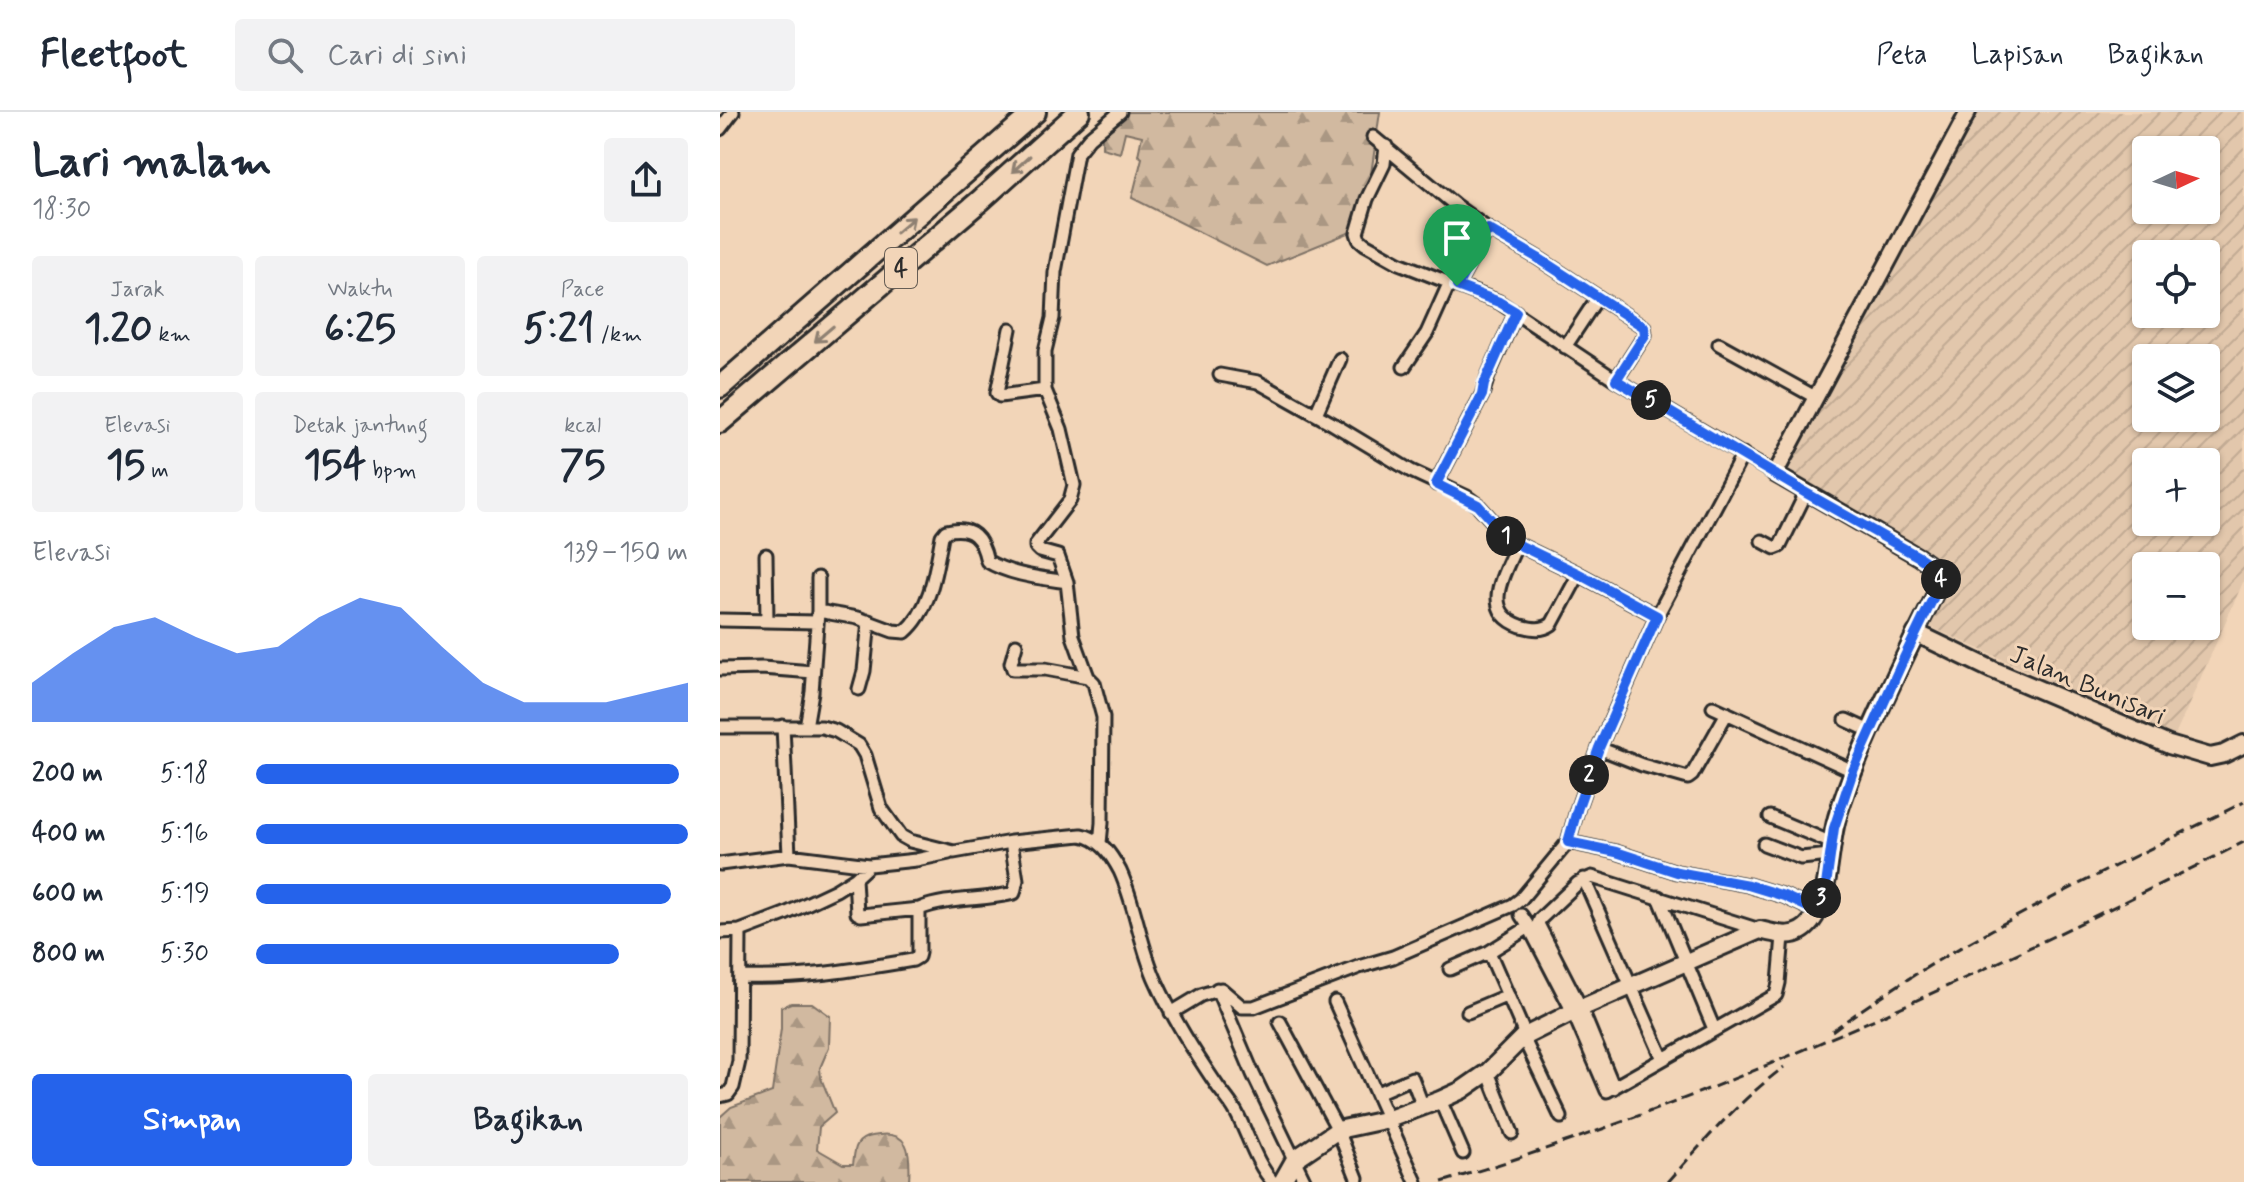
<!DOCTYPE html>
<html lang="id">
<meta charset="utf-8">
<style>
body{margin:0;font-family:Mynerve,sans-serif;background:#f2f2f3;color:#1f2937;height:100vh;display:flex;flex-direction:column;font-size:30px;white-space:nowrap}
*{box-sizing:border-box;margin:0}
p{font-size:26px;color:#747a83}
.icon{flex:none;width:44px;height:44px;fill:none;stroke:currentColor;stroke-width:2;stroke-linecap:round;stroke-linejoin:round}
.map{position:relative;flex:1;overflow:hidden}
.side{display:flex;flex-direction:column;background:#fff;width:720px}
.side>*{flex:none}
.needle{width:52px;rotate:86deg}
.buttons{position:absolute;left:1412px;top:24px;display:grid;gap:16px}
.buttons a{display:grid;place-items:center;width:88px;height:88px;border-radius:8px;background:#fff;box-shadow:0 2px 6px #0004;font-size:40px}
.pin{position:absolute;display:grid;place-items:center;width:68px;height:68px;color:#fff;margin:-82px -34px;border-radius:50% 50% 50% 0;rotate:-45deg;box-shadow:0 0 8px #0007}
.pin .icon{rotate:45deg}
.km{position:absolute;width:40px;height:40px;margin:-20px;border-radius:50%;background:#222;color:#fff;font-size:22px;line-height:40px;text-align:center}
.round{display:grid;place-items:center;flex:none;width:84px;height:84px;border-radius:8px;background:#f2f2f3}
.overview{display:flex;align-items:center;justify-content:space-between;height:136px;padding:0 32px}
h1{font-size:44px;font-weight:700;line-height:60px}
.figures{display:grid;grid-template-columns:repeat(3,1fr);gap:12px;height:136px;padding:8px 32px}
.figures div{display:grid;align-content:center;border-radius:8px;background:#f2f2f3;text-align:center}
.figures b{font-size:40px;font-weight:700}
.figures small{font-size:22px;font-weight:400}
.figures p{font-size:22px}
.chart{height:224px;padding:16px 32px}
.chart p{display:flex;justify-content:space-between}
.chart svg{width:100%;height:144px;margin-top:8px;fill:#2563eb;opacity:.7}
.primary-button{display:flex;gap:16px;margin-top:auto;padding:16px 32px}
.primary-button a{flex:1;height:92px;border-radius:8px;background:#2563eb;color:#fff;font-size:32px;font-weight:700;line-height:92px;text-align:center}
.primary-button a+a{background:#f2f2f3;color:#1f2937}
ul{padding:0 32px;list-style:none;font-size:26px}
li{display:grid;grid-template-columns:128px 96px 1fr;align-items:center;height:60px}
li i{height:20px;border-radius:10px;background:#2563eb}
header{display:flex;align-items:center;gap:48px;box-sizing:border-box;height:112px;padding:0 40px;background:#fff;border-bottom:2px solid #e0e1e3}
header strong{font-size:38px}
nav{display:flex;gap:44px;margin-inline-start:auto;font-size:28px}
.search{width:560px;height:72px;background:#f2f2f3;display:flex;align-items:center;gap:20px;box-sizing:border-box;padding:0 28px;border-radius:8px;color:#747a83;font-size:30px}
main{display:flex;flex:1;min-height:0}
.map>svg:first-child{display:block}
</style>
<header>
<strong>Fleetfoot</strong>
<div class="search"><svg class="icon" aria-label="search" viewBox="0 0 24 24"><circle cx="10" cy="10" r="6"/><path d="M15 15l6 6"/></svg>Cari di sini</div>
<nav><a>Peta</a><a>Lapisan</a><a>Bagikan</a></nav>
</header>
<main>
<section class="side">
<div class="overview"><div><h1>Lari malam</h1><p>18:30</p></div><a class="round"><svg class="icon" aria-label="share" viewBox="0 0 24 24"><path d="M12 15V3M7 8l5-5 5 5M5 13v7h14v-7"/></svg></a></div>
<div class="figures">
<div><p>Jarak</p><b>1.20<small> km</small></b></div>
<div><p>Waktu</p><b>6:25</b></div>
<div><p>Pace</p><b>5:21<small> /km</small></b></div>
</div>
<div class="figures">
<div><p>Elevasi</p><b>15<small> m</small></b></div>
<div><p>Detak jantung</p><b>154<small> bpm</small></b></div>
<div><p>kcal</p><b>75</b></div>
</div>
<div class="chart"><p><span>Elevasi</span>139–150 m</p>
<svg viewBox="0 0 160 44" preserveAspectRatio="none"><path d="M0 44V32L10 23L20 15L30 12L40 18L50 23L60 21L70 12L80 6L90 9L100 21L110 32L120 38L130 38L140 38L150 35L160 32V44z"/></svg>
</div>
<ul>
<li><b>200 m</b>5:18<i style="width:98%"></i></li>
<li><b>400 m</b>5:16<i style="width:100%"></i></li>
<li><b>600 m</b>5:19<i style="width:96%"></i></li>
<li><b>800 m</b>5:30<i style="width:84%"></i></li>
</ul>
<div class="primary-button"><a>Simpan</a><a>Bagikan</a></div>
</section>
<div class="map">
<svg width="1524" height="1070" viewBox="0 0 1524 1070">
<defs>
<pattern id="industrial-furrows" width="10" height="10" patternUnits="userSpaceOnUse" patternTransform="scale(2)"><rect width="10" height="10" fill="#e2c7ac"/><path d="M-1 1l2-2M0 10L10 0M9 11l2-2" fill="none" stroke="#c2ab94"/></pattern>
<pattern id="forest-firs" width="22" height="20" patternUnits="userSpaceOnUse" patternTransform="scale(2)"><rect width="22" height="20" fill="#d1b9a0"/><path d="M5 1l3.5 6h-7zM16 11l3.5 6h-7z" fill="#aa9783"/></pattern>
</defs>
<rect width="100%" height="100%" fill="#f2d5b8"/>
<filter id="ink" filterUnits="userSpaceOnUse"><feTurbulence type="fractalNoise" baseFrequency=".0125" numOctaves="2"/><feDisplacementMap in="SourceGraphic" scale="16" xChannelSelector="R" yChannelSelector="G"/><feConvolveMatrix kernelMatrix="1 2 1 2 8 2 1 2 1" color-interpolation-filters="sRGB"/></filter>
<g filter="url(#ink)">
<path fill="url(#industrial-furrows)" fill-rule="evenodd" d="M1258 0H1524V468L1454 626 1207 513 1231 455 1073 368 1067 359 1066 352 1092 303ZM1426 38H1486V98H1426ZM1426 142H1486V202H1426ZM1426 246H1486V306H1426ZM1426 350H1486V410H1426ZM1426 454H1486V514H1426Z"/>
<path fill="url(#forest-firs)" stroke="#7e7266" stroke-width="2" d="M393 0H660L649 76 631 120 547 154 412 86 422 46 418 43 422 24 405 20 400 41 382 36V21Z
M71 891H92L110 904 109 935 100 956 101 966 115 1001 99 1015 97 1037 123 1052H133C134 1047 134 1038 137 1033 140 1027 146 1025 152 1024 190 1016 191 1039 189 1070H0V1005L11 995 52 980 61 917V895Z"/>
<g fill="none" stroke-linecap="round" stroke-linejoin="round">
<g stroke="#2b2b2b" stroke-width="17">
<path id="minor" d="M0 17 13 0
M653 25 735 93 768 117 818 146 924 215 925 223 896 268
M666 34 664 52 647 87 637 121 639 127 645 132 679 151 779 190 896 268 1055 362
M737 174 768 117
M290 217 277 281 280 284 325 278
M999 232 1095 285
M845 235 878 185
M684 255 707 221 729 172
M500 263 538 270 613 312 691 359 747 385 758 393 785 423 797 432 857 461 937 504
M596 302 620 247
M716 372 762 283 768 264 796 200
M1042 429 1055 436 1060 434 1086 381
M797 432C785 461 759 499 801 514 813 517 822 519 832 512L859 462
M46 443 47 509
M98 466V499
M0 508 97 510
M296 533 291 551 293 557H325L368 565
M0 557 42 556 93 560
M139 577 144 559 149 509
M993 595 1133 659
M1126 608 1150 619
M63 614 69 743
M0 615H102L116 619 139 633 145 643 161 696 181 724 190 729 234 740 291 730 361 723C380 726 391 742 400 759 416 794 420 834 436 869 453 907 475 941 498 975 504 983 511 991 516 1000 528 1022 536 1052 553 1070
M86 615 92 580 98 499 138 506 173 519 185 520C211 498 216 456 222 424L226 419C253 413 262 426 267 449 290 463 321 466 347 470
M879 636 922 653 968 666 972 663 1007 601
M1050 705 1112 731
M848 730 896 740 957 760 1028 773 1064 784 1096 799
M380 731 382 711 383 605 374 571 368 565 353 524 347 470 338 444 320 439 316 435V432L350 388 354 373 341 317 325 278V239L333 206 335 160 357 41 369 26 400 0
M1044 732 1081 746 1110 743
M0 752 69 743 149 753 196 748 229 741
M135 766 137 801 141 803 199 797
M864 767 943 947
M939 785 994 917
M801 803 809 815
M0 820 20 819 65 802 116 778 135 766 149 753
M769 840 803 918V925L841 1005
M730 857 769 840 809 815 853 900 887 979 1056 883 1059 871 1063 824
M21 865C80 867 135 858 193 848L198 845 199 841V797C229 785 263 789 294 781L297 768 291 730
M497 877 533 962 585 1070
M615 890 696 1070
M748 900 788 883
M451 901 481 883 501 877 522 895H534L639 855 673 845 793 793 801 787 848 730 858 695 879 636 937 504 1023 342
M560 910 618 1018 637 1066
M768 960 792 1021
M894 976 861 896 818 812 820 807 858 771 872 765 1040 818
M657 981 692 966 703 995
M0 984 8 982 13 975 19 949 20 819
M720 988 743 1041"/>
</g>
<g stroke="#2b2b2b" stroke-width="20">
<path id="tertiary" d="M1196 521 1220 472C1223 458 1209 453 1199 445L1055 362 1248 0"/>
</g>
<g stroke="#2b2b2b" stroke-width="22">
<path id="secondary" d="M562 1070 575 1047 618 1018 669 1007 720 988 742 978 768 960 803 925 861 896 1040 818C1059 823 1077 828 1091 810 1111 785 1108 733 1118 702 1138 640 1168 580 1196 521L1273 558 1449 633 1490 645 1504 642 1524 632"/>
</g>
<g stroke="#2b2b2b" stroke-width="26">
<path id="motorway" d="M0 275 315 0
M0 310 262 87 359 0"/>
</g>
<use href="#minor" stroke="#f2d5b8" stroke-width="11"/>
<use href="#tertiary" stroke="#f2d5b8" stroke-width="14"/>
<use href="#secondary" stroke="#f2d5b8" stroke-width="16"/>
<use href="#motorway" stroke="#f2d5b8" stroke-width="20"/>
<path stroke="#2b2b2b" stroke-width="3" stroke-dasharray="12 6" stroke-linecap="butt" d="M1112 919C1238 825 1384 761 1524 690
M722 1070C1002 986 1264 861 1524 730
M948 1070C984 1029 1020 988 1064 955"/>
</g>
<defs><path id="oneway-shaft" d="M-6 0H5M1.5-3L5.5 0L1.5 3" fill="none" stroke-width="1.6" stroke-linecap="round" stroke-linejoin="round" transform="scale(2)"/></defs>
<g stroke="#8e8072">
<use href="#oneway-shaft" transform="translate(301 52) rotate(138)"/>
<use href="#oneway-shaft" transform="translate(185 113) rotate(-41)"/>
<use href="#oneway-shaft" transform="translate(104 222) rotate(140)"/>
</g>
</g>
<g fill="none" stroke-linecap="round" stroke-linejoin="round" filter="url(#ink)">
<g stroke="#fff" stroke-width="16">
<path id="route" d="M768 117 818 146 924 215 925 223 896 268 1086 381 1199 445 1218 458 1221 464 1220 472 1184 546 1133 659 1114 716 1106 773 1096 799 1064 784 1028 773 957 760 896 740 848 730 858 695 879 636 937 504 857 461 797 432 785 423 758 393 716 372 762 283 764 272 796 200 779 190 737 174Z"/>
</g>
<use href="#route" stroke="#2563eb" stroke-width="10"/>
</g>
<g text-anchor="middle" stroke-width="6" stroke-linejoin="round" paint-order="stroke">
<rect fill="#f2d5b8" stroke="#675e55" stroke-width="2" x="165" y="136" width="32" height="40" rx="6"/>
<g font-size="24" font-weight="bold" fill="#2b2b2b">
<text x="181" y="164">4</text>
</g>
<g font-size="26" fill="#2b2b2b" stroke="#f2d5b8">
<text transform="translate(1368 572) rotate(23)" y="9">Jalan Bunisari</text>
</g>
</g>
</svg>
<div class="buttons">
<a><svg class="needle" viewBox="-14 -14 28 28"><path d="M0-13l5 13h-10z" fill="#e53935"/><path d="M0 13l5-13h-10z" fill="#747a83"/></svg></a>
<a><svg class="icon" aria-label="locate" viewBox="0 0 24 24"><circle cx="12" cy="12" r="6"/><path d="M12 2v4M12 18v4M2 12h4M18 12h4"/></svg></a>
<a><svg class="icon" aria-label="layers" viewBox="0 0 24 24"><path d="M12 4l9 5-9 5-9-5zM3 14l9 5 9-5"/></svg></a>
<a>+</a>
<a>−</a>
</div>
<div class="pin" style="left:737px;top:174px;background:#1e9e55"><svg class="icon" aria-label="arrive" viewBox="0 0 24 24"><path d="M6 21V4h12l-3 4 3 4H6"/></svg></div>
<b class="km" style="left:786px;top:424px">1</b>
<b class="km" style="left:869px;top:663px">2</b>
<b class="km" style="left:1101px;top:786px">3</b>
<b class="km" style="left:1221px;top:467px">4</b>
<b class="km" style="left:931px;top:288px">5</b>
</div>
</main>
